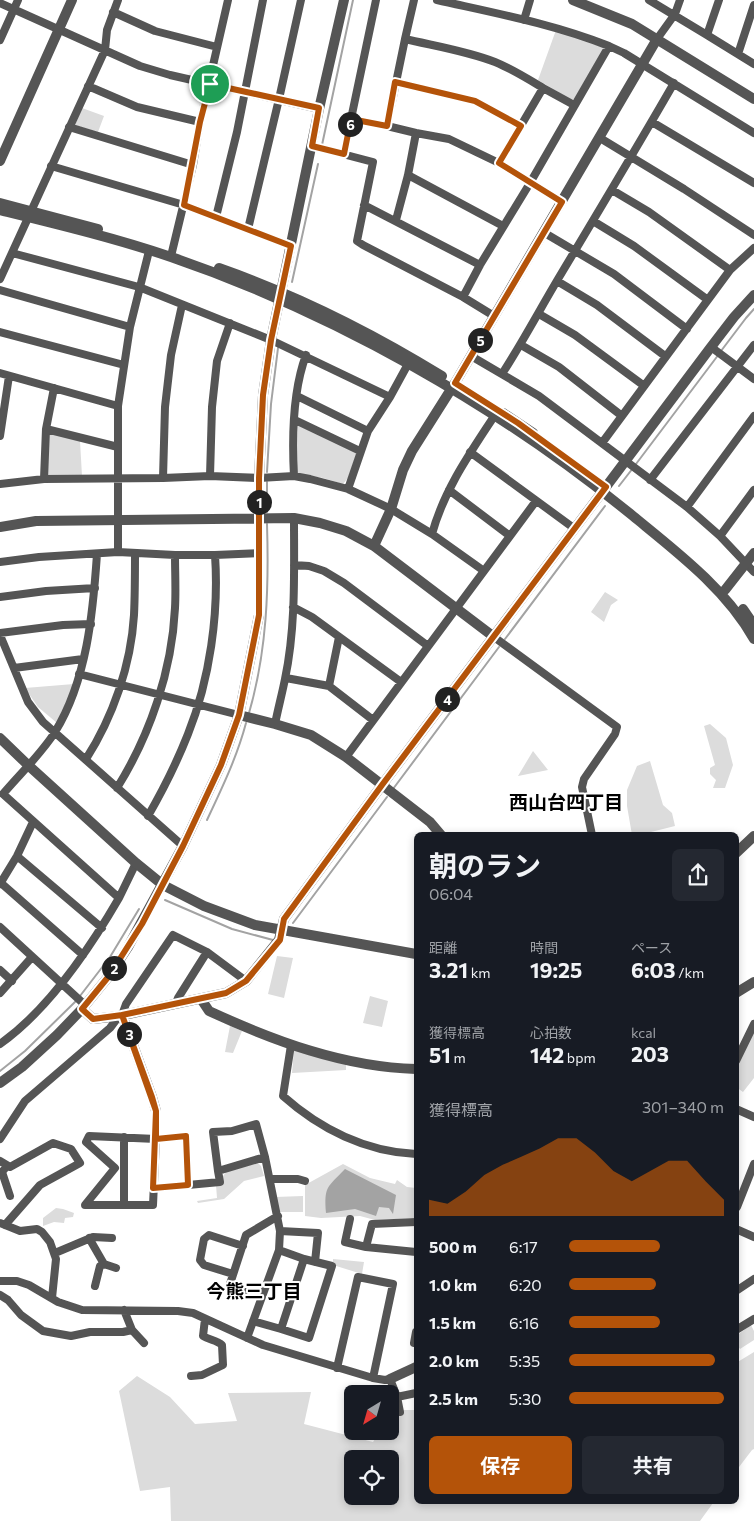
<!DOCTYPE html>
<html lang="ja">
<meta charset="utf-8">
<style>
body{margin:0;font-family:Commissioner,"Noto Sans JP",sans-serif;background:#242831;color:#f1f3f6;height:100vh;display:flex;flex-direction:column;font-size:19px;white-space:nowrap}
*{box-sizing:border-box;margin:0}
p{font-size:16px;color:#9ea1a6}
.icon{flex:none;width:28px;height:28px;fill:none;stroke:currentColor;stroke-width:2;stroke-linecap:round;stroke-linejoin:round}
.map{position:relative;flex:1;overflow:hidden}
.drawer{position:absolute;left:414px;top:832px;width:325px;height:672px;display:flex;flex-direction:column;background:#171b24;border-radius:8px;box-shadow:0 2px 8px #0003}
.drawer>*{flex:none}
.needle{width:32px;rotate:217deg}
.tools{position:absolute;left:344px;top:1385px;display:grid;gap:10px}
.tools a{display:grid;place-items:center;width:55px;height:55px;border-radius:8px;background:#171b24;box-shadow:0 2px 8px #0003;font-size:25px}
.pin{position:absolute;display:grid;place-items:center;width:42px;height:42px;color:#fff;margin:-21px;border:2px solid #fff;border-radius:50%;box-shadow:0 1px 5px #0007}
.km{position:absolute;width:25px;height:25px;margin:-12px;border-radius:50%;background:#222;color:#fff;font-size:14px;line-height:25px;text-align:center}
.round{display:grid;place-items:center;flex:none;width:52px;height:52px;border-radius:8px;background:#242831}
.head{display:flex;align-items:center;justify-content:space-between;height:85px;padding:0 15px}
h1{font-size:28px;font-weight:700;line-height:38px}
.figures{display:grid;grid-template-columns:repeat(3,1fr);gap:8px;height:85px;padding:5px 15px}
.figures div{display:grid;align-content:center}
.figures b{font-size:21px;font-weight:700}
.figures small{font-size:14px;font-weight:400}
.figures p{font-size:14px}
.chart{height:140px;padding:10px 15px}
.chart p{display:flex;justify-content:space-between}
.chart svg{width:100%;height:90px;margin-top:5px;fill:#b45309;opacity:.7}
.primary-button{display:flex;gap:10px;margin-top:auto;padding:10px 15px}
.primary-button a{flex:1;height:58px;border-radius:8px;background:#b45309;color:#fff;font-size:20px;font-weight:700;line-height:58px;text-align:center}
.primary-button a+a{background:#242831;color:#f1f3f6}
ul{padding:0 15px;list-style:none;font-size:16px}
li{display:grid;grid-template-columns:80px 60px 1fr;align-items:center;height:38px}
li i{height:12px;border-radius:6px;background:#b45309}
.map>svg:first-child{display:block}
</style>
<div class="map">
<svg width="754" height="1521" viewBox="0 0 754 1521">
<rect width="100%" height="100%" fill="#fff"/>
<path fill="#dcdcdc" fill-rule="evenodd" d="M556 30 603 46 605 50 575 99 571 100 538 80Z
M82 108 104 116 98 132 75 125Z
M298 422 357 452 348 478 343 484 323 478 300 474 297 472Z
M50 433 80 441 82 476H47V435Z
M605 592 618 600 611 605 604 622 591 612Z
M74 684 57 723 38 707 25 688Z
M710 724 726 738 733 765 725 788H713L716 780 710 774V768L715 765 704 726Z
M533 751 548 770 518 776Z
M650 761 663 805 672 813 675 826 639 835H632L627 806V790L637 766Z
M277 956 293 958 284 998 268 994Z
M370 996 388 1001 382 1027 363 1023Z
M230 1026 242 1031 233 1053 225 1052Z
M754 1031V1078L743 1092 736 1087V1066Z
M294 1049 346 1064V1070L292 1073Z
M258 1163 261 1166 264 1176 244 1181 224 1199 198 1203 197 1201 217 1198 216 1185 227 1171Z
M343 1164 370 1178 395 1184 397 1180 407 1187 416 1188V1218L375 1220 360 1216 321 1218 305 1216V1185Z
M303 1196V1212H278L275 1197Z
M56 1208 63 1209 74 1213 73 1217 65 1218 64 1223 54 1222 43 1226V1218Z
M333 1259 364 1262 362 1274 333 1265Z
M751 1325 754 1331V1340L740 1349 736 1344V1336Z
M754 1352V1449L752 1450 736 1471V1363Z
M137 1376 170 1397 195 1424 237 1421 228 1393 311 1392 304 1424 373 1442 380 1431H390V1415L393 1410H416V1502L713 1503 700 1521H171L170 1487 140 1491 119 1391ZM352 1459H390V1496H352Z"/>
<path fill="#a3a3a3" d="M345 1169 396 1195 393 1214 389 1208 379 1207 376 1216 355 1209 326 1213C324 1186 327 1188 345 1169Z"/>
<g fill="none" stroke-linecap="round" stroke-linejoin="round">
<path stroke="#a3a3a3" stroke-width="2" d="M322 145 353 0
M292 282 318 164
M721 351 746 318 754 309
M636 464 719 354
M267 472 271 404 278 348
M619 486 633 468
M267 512V482
M505 639 605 506
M249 713C267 651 269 588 267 524
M393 789 499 647
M207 820C222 788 237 757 246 723
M165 900 232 929 273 940
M293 923 387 797
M80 996 110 957 139 909
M0 1071 25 1051 77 1000"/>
<path stroke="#555" stroke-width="8" d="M376 0 351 119 387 126
M414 0 405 39C435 46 467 51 495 62 512 69 528 79 543 88
M437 0C495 13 554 24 609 46
M649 0 707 35
M719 0 707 35 754 64
M0 3 140 66 170 75 319 109
M113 12 155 31 217 47
M524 20 530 0
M405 39 387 126 416 133 449 139 499 163 562 202
M657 39 675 14 680 0
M0 40 18 0
M738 54 754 5
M395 82 475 101 521 126
M88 86 137 107 200 122
M652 122 754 183
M69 127 193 165
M600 138 684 189 754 235
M312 146 373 162 357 241 363 245 463 297 494 316
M344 154 351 119
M499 163 543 88 574 105
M51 166 184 205 291 246
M408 175 503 226
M612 190 649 212 730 270
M364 205 480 265
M216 217 237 132 263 0
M396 220 408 175 416 133
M593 221 634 246 708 300
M248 229 279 99 301 0
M543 232 614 274 687 329
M172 252 193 165 200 122 228 0
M12 253 139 287 271 340 390 397
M0 279 105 50 107 30 118 0
M557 281 597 305 665 356
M0 290 130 327
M463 297 480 265 530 183 609 46 624 53 754 133
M182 305 171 355 165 407 163 478 210 476 212 407 217 361 230 323
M539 314 575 335 643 385
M0 332 124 365
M521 345 559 367 622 416
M711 347 754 379
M471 356 539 396 687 507 720 536 754 572
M0 373 118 406
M502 374C522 343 539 311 558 279 597 214 636 149 674 83
M297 396 368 431
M295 420 360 451
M46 429 118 447
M0 436 9 376
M602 443 730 270 754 248
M470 452 575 529
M210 476 259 478 294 476 310 479 348 489 368 431 390 397 408 364
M294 476C292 439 293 390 306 355
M44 479 46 429 54 388
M650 480 754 345
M0 484 44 479 163 478
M348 489 391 509 432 534
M449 490 510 536
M687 507 754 416
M720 536 754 490
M118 552V406L130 327 149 251
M97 554C93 613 87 680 55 732 42 753 19 775 3 794L119 898 136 863
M215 555 259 553
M0 562 39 557 118 552 175 555C175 572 176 590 175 608 172 671 150 735 117 788
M294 565 309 566 324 571 344 583 428 646
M484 571 432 534C444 490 470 453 495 415
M0 597 46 591 95 588
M293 607 312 617 401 682
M0 633 63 625 91 624
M0 635 28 702 43 722 183 846
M494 637 617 727 615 734 584 779 582 787 592 835
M14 668 83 659
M79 674 239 715
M286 678 329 686 373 720
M329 686 339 637
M275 724C278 709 282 694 285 679 296 627 294 571 294 518
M346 757 536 501
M86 759C113 717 131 665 134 615 135 594 135 574 135 553
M148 816C163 790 177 762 188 734 210 679 219 613 215 555H175
M17 856 102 928
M1 883 83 955
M0 884 17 856 33 822
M0 927 85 1005
M0 970 12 981
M0 993 32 957
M176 1003 178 998 207 952
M122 1015 126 1004 173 935 207 952 246 981
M0 1044C48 1010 90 948 119 898
M291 1045 283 1096C320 1129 366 1152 416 1154
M736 1061 754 1024
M736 1109 754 1117
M124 1137V1205
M0 1139 25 1101 110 1028 119 1016
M156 1139 153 1205H85L115 1168 86 1142 89 1136 156 1139 186 1136 188 1185 220 1182 218 1171
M0 1161 10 1167 53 1143 71 1149 80 1163 40 1185 5 1225
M7 1166 2 1172 10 1196
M270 1179H298L305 1181
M153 1188 188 1185
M737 1207 754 1164
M350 1219 345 1242 366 1247 372 1224 416 1222
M0 1223 20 1231 37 1229 42 1232 50 1242 56 1259 52 1298
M736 1229 754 1237
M280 1231 318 1233 315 1262
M89 1238 104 1264 116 1268
M366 1247 416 1252
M55 1253 93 1237 112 1238
M233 1274 204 1265 200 1260 204 1239 209 1235 243 1246
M0 1281H17L29 1285 58 1302 82 1310 178 1311 193 1313 263 1345 373 1378 385 1380 390 1379 397 1397 400 1412
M95 1286 100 1266 104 1264
M736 1291 754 1279
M0 1295 8 1300 21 1315 43 1331 71 1336 90 1332H123L132 1330
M261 1297 229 1287 246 1235 278 1216
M124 1310 132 1330 144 1343
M253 1321 281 1329 304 1259 279 1250
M281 1329 309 1338 332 1266 304 1259
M736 1330 754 1319
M247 1338 279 1250 280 1231 265 1157 256 1124 232 1131 213 1132 218 1171 265 1157
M414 1343 416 1332
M337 1368 358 1277 393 1284 373 1378
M191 1376 202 1375 223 1365 222 1345C217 1340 209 1340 203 1336L205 1319
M397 1397 416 1393"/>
<path stroke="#555" stroke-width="10" d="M573 0 632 24 754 99
M0 161 72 0
M0 203 98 229
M0 210C57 224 115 238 171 257 335 313 500 407 633 516 677 552 726 589 754 639
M219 268C296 295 372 333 442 376
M503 413 533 433
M0 527 36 521 294 518 320 523 346 531 374 546 494 637
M374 546 391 509 403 470 412 451 455 383 657 39
M725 590 754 553
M743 609 754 625
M239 715 275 724 311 735 346 757 430 822 441 835
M0 738 28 765 136 863 163 885 204 906 255 925 416 954
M736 853 754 836
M736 993 754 982
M201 999 209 1011C274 1041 344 1067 416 1069
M82 1009 93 1019 119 1016 226 993 246 981 279 940 284 919 382 785 711 347 734 317 754 295
M122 1015 152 1097 156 1111V1139
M0 1083 22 1067 57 1035 82 1009 109 976 128 947 183 846 221 765 239 715 259 615V478L263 395 271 340 319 109 344 0
M390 1379 416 1367"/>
</g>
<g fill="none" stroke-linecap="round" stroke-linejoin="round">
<g stroke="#fff" stroke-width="10">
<path id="route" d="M210 84 200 122 184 205 291 246 271 340 263 395 259 478V615L239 715 221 765 183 846 142 924 109 976 82 1009 93 1019 122 1015 156 1111 153 1188 188 1185 186 1136 156 1139V1111L152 1097 122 1015 226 993 246 981 280 940 284 919 382 785 606 487 518 423 455 383 562 202 499 163 521 126 475 101 395 82 387 126 351 119 344 154 312 146 319 108 210 84"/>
</g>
<use href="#route" stroke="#b45309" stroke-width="6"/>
</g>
<g text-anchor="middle" stroke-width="4" stroke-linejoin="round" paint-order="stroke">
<g font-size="19" font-weight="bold" fill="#000" stroke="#fff">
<text x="566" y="809">西山台四丁目</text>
<text x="254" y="1298">今熊三丁目</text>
</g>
</g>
</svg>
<div class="tools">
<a><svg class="needle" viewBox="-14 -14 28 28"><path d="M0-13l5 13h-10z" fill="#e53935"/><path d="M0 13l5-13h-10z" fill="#9ea1a6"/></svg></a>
<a><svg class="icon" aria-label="locate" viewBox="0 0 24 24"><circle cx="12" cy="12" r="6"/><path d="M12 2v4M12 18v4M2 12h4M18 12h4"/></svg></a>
</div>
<div class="pin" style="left:210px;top:84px;background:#1e9e55"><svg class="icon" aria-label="arrive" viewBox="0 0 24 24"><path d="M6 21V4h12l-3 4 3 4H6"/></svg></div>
<b class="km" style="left:259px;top:502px">1</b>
<b class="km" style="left:114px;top:968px">2</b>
<b class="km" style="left:129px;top:1034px">3</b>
<b class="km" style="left:447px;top:699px">4</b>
<b class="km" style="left:480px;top:340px">5</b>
<b class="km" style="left:350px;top:124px">6</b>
<section class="drawer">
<div class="head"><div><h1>朝のラン</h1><p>06:04</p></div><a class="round"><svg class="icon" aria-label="share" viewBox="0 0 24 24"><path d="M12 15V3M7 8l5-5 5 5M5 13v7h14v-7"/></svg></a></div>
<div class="figures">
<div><p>距離</p><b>3.21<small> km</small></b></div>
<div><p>時間</p><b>19:25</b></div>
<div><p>ペース</p><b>6:03<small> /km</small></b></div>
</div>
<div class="figures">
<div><p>獲得標高</p><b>51<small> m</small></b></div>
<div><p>心拍数</p><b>142<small> bpm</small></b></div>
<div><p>kcal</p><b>203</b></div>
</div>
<div class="chart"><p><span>獲得標高</span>301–340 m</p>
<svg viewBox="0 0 160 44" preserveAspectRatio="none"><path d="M0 44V36L10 38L20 32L30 24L40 19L50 15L60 11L70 6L80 6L90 13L100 22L110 27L120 22L130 17L140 17L150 27L160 36V44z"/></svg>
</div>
<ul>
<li><b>500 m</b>6:17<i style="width:59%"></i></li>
<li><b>1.0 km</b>6:20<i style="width:56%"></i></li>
<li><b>1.5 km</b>6:16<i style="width:59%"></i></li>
<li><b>2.0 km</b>5:35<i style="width:94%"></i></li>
<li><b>2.5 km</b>5:30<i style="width:100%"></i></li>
</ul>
<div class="primary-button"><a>保存</a><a>共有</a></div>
</section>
</div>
